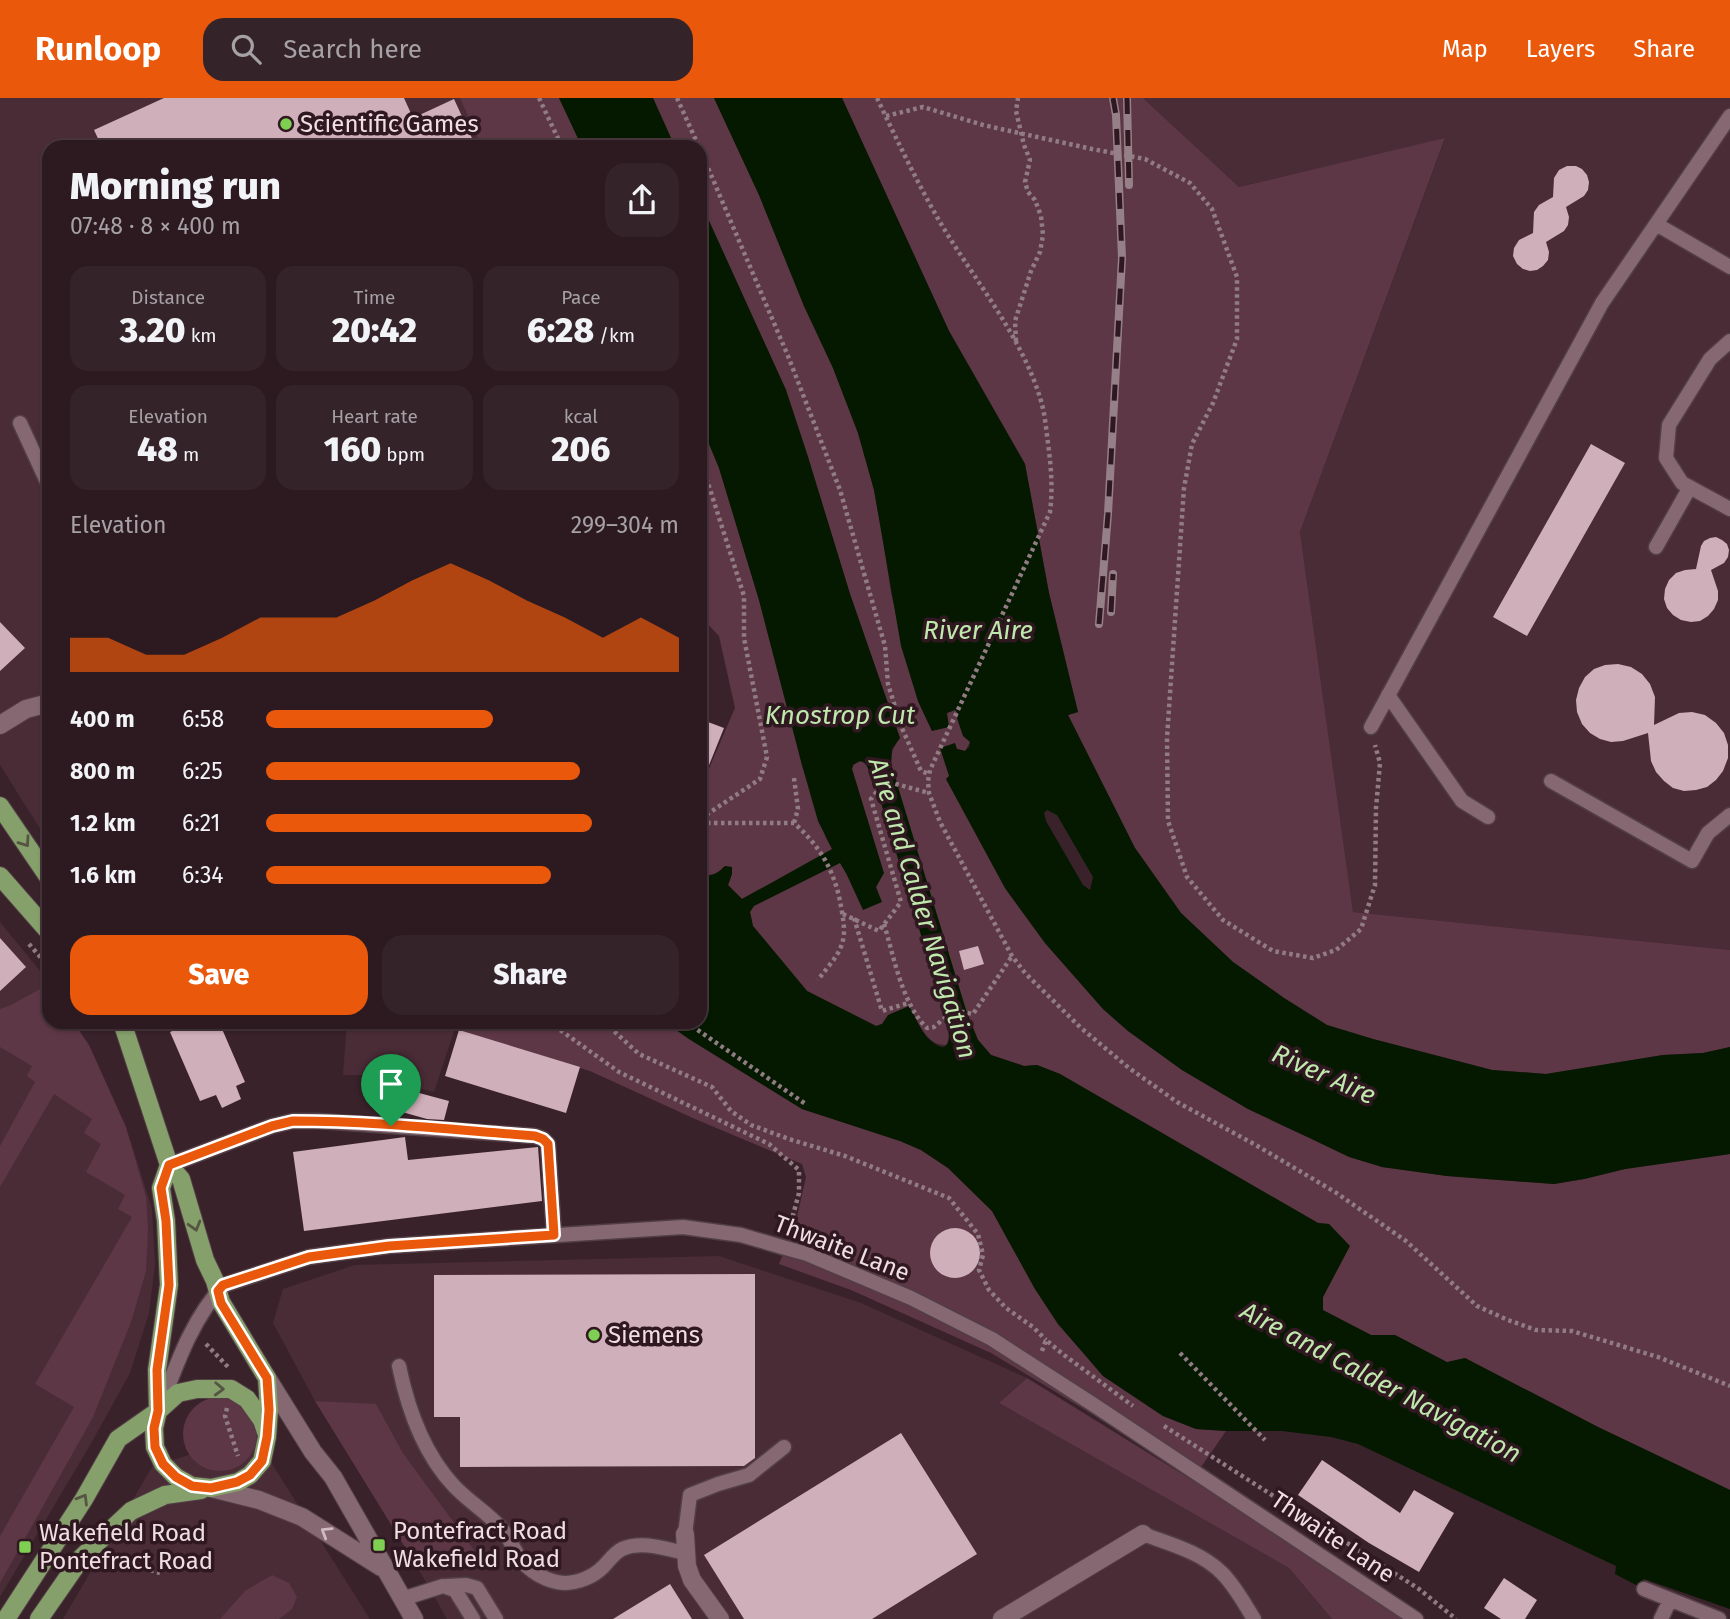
<!DOCTYPE html>
<meta charset="utf-8">
<style>
body{margin:0;font-family:"Fira Sans",sans-serif;background:#342329;color:#f1f3f6;height:100vh;display:flex;flex-direction:column;font-size:26px;white-space:nowrap}
*{box-sizing:border-box;margin:0}
p{font-size:23px;color:#a6a1a5}
.icon{flex:none;width:38px;height:38px;fill:none;stroke:currentColor;stroke-width:2;stroke-linecap:round;stroke-linejoin:round}
.map{position:relative;flex:1;overflow:hidden}
.side{position:absolute;left:42px;top:42px;width:665px;height:889px;display:flex;flex-direction:column;background:#2c1a20;border-radius:21px;box-shadow:0 2px 5px #0004,0 0 0 2px #48383e}
.side>*{flex:none}
.pin{position:absolute;display:grid;place-items:center;width:60px;height:60px;color:#fff;margin:-72px -30px;border-radius:50% 50% 50% 0;rotate:-45deg;box-shadow:0 0 7px #0007}
.pin .icon{rotate:45deg}
.round{display:grid;place-items:center;flex:none;width:74px;height:74px;border-radius:21px;background:#342329}
.headline{display:flex;align-items:center;justify-content:space-between;height:119px;padding:0 28px}
h1{font-size:38px;font-weight:800;line-height:52px}
.metrics{display:grid;grid-template-columns:repeat(3,1fr);gap:10px;height:119px;padding:7px 28px}
.metrics div{display:grid;align-content:center;border-radius:18px;background:#342329;text-align:center}
.metrics b{font-size:35px;font-weight:800}
.metrics small{font-size:19px;font-weight:400}
.metrics p{font-size:19px}
.chart{height:196px;padding:14px 28px}
.chart p{display:flex;justify-content:space-between}
.chart svg{width:100%;height:126px;margin-top:7px;fill:#ea580c;opacity:.7}
.action{display:flex;gap:14px;margin-top:auto;padding:14px 28px}
.action a{flex:1;height:80px;border-radius:21px;background:#ea580c;color:#fff;font-size:28px;font-weight:800;line-height:80px;text-align:center}
.action a+a{background:#342329;color:#f1f3f6}
ul{padding:0 28px;list-style:none;font-size:23px}
li{display:grid;grid-template-columns:112px 84px 1fr;align-items:center;height:52px}
li i{height:18px;border-radius:9px;background:#ea580c}
header{display:flex;align-items:center;gap:42px;box-sizing:border-box;height:98px;padding:0 35px;background:#ea580c;color:#fff}
header strong{font-size:33px}
nav{display:flex;gap:38px;margin-inline-start:auto;font-size:24px}
.search{width:490px;height:63px;background:#342329;display:flex;align-items:center;gap:18px;box-sizing:border-box;padding:0 24px;border-radius:21px;color:#a6a1a5;font-size:26px}
.map>svg:first-child{display:block}
</style>
<header>
<strong>Runloop</strong>
<div class="search"><svg class="icon" aria-label="search" viewBox="0 0 24 24"><circle cx="10" cy="10" r="6"/><path d="M15 15l6 6"/></svg>Search here</div>
<nav><a>Map</a><a>Layers</a><a>Share</a></nav>
</header>
<div class="map">
<svg width="1730" height="1521" viewBox="0 0 1730 1521">
<rect width="100%" height="100%" fill="#3a222b"/>
<path fill="#4a2c37" d="M0 0H559L582 49H49V745L0 667Z
M1143 0H1730V852L1353 814 1300 434 1445 41 1239 89Z
M0 824 49 884V924H74L87 945 131 1044 152 1111 155 1167 149 1215 130 1275 93 1342 0 1499Z
M347 924H457L434 994 368 977H343Z
M719 1158 861 1205 1027 1280 999 1305 1289 1470 1332 1521H447L419 1472 480 1460 403 1355 376 1307 315 1303 273 1225 283 1191 355 1167Z
M253 1336 370 1521H63L152 1369Z"/>
<path fill="#5d3745" d="M460 0H559L582 49H482Z
M653 0H714L759 97 804 208 833 270 858 335 874 392 883 440 891 495 918 603 932 633 947 615 955 612C963 621 963 634 970 644L965 653 957 651 949 678 946 681 1005 790 1045 845 1103 911 1128 933 1182 972 1248 1011 1301 1036 1382 1069 1447 1078 1554 1086 1584 1081 1625 1071 1730 1056V1392L1598 1329 1465 1260 1447 1265 1395 1237H1371L1322 1212 1323 1199 1349 1148 1329 1126 1318 1125 1060 976 1037 967 1024 968 991 957 978 942 967 915 946 920 950 940 946 947C929 948 920 929 913 915L876 928 807 893 753 828 750 814 758 792 742 801 728 787 732 776 725 768C717 776 712 779 700 776V673L707 675 735 610 719 538 700 518V324L719 370 759 502 802 667 826 740 846 775 876 789 883 775 852 671C854 662 862 661 867 668L900 691C892 669 885 660 900 640L850 496 808 359 786 292 700 103V49H675Z
M842 0H1143L1239 89 1445 40 1300 434 1353 814 1730 852V949L1703 955 1663 957 1546 976 1492 972 1373 941 1327 927 1284 900 1233 864 1181 815 1135 750 1068 617 1078 614 1049 495 1025 366 949 233Z
M44 889 49 893V924H73L89 947 126 1029 146 1099 148 1131 146 1173 131 1224 93 1319 0 1485V1438L74 1309 35 1286 132 1119 118 1111 125 1097 86 1074 101 1046 84 1035 92 1021 54 996 0 1089V1048L35 984 27 978 32 968 0 949V911L11 907Z
M457 924H665L689 941 802 1011 900 1043 921 1052 948 1070 992 1113 1035 1191 1058 1226 1103 1278 1163 1318 1196 1331 1226 1333 1195 1378 991 1255 851 1192 779 1166 796 1123 806 1079 802 1066 695 1021 590 973 454 932Z
M1027 1280 1352 1481 1408 1521H1332L1289 1470 999 1305Z
M183 1336a37 37 0 1 1 74 0a37 37 0 1 1-74 0Z
M315 1303 376 1306 403 1355 480 1460 419 1472Z
M272 1477 289 1485 297 1499 292 1511 279 1521H220L245 1493Z"/>
<path fill="#051900" fill-rule="evenodd" d="M559 0H653L675 49H582Z
M714 0H842L949 233 1025 366 1049 495 1078 614 1068 617 1135 750 1181 815 1233 864 1284 900 1327 927 1373 941 1492 972 1546 976 1663 957 1703 955 1730 949V1056L1625 1071 1584 1081 1554 1086 1447 1078 1382 1069 1349 1059 1301 1036 1248 1011 1182 972 1128 933 1103 911 1045 845 1005 790 946 681 949 678 940 650 955 645 957 651 965 653 969 649 970 644 963 638 957 620 959 616 955 612 947 615 949 629 932 633 918 603 901 548 874 392 858 335 833 270 804 208 759 97ZM1047 712 1057 717 1093 779 1090 792 1083 787 1046 723 1044 715Z
M700 103 786 292 808 359 850 496 900 640 892 651 891 666 967 915 978 942 991 957 1024 968 1037 967 1060 976 1318 1125 1329 1126 1350 1148 1323 1199V1212L1371 1237H1395L1447 1264 1465 1260 1598 1329 1730 1392V1511L1644 1481 1638 1488 1615 1476 1616 1468 1358 1346 1331 1339 1282 1333H1226L1196 1331 1163 1318 1103 1278 1079 1250 1058 1226 1035 1191 992 1113 948 1070 921 1052 900 1043 802 1011 689 941 665 924H700V776C712 779 717 776 725 768L732 769V776L728 787 742 801 832 751 818 723 802 667 759 502 719 370 700 324ZM860 663 864 664 867 668 879 698 946 920C950 934 953 962 930 942 920 933 916 919 909 908L888 917 882 926 876 928 807 893 753 828 750 814 754 808 840 765 846 775 863 812 882 804 876 789 884 775 852 671 853 667Z"/>
<path fill="#cfafb9" d="M164 0H404L413 20 454 1 476 49H102L94 32Z
M1567 68H1576L1582 71 1587 77 1589 84 1588 92 1584 98 1566 109 1569 119 1568 127 1564 133 1546 144 1549 154 1548 162 1543 168 1537 172 1530 173 1523 171 1517 166 1513 158 1514 150 1519 142 1533 135 1534 114 1539 107 1553 99 1554 80 1559 72Z
M1591 346 1625 365 1527 538 1493 519Z
M1716 439 1722 442 1727 446 1729 452 1728 459 1724 465 1711 472 1718 493V502L1714 511 1708 518 1700 523 1691 524 1681 522 1673 517 1667 510 1664 501 1665 491 1669 482 1676 475 1685 472 1696 471 1701 448 1704 443 1710 440Z
M0 524 25 550 0 573Z
M1618 566 1631 569 1642 576 1650 586 1655 599 1654 627 1679 615 1692 614 1705 617 1716 625 1724 635 1728 647V660L1723 673 1716 682 1707 689 1696 692 1684 693 1673 690 1664 683 1656 674 1651 663 1648 635 1623 643 1611 644 1600 641 1590 635 1582 626 1577 614 1576 602 1579 590 1585 579 1594 571 1605 567Z
M700 621 724 630 701 687H700Z
M0 840 26 869 0 893Z
M978 848 984 866 964 872 959 853Z
M193 924H219L245 984 236 988 241 1001 222 1010 216 997 200 1003 170 934Z
M459 932 580 969 566 1015 445 978Z
M408 992 449 1003 444 1022 427 1021 402 1014Z
M405 1039 408 1062 538 1049 542 1103 304 1133 293 1054Z
M930 1155a25 25 0 1 1 50 0a25 25 0 1 1-50 0Z
M755 1176V1360L744 1368 460 1369V1319H434V1177Z
M901 1335 977 1456 872 1521H744L704 1457Z
M1322 1362 1400 1415 1414 1392 1454 1415 1419 1474 1369 1445 1298 1397Z
M1504 1480 1537 1502 1525 1521H1501L1484 1510Z
M670 1486 692 1521H613Z"/>
<g fill="none" stroke-linecap="round" stroke-linejoin="round">
<g stroke="#523e45" stroke-width="17">
<path id="lane" d="M1656 126 1730 169
M1730 243 1710 261 1669 327 1666 360 1682 385 1730 411
M20 325 49 388
M1656 449 1690 389
M1388 597 1462 703 1488 719
M1371 629 1602 205 1730 18
M1551 683 1692 763 1708 735 1730 717
M169 1067 272 1028 293 1023H319L535 1038 543 1041 548 1046 554 1137
M399 1268C408 1312 423 1355 454 1388 469 1404 488 1415 502 1431 509 1440 513 1449 519 1459 528 1473 547 1484 564 1485 578 1485 593 1479 603 1469 609 1463 614 1455 622 1451 642 1442 666 1451 685 1455
M160 1310C176 1268 192 1220 224 1187L309 1159 389 1148 683 1129 741 1137 782 1149 807 1156 911 1200 992 1241 1094 1307 1416 1521
M685 1436 690 1397 718 1386 749 1377 784 1349
M1143 1436C1170 1446 1201 1454 1222 1475 1235 1488 1244 1505 1254 1521
M447 1488 466 1487 477 1490 496 1521
M1644 1491 1719 1521
M402 1501 443 1488 455 1492 473 1521
M1661 1521 1670 1502"/>
</g>
<g stroke="#523e45" stroke-width="20">
<path id="street" d="M0 627 26 611 49 605
M685 1436 687 1468 692 1482 720 1521
M1002 1521 1143 1436"/>
</g>
<g stroke="#523e45" stroke-width="20">
<path id="secondary" d="M267 1280 313 1354 333 1379 414 1521
M211 1390 259 1402 302 1419 381 1469"/>
</g>
<g stroke="#523e45" stroke-width="20">
<path id="primary" d="M0 708 49 780
M0 778 49 834
M122 924 169 1067 181 1081 205 1162 215 1183 221 1204 267 1280 269 1312 267 1339 262 1363 250 1377 238 1384 211 1390 192 1388 176 1379 163 1366 155 1349 154 1330 158 1313 157 1272 169 1187 166 1123 161 1090 169 1067
M6 1521 84 1401 118 1341 158 1313 178 1295 197 1291H231L247 1301 262 1322 266 1334
M39 1521 82 1459 131 1413 165 1397 201 1392"/>
</g>
<path stroke="#917c83" stroke-width="4.5" stroke-dasharray="3.5 3.5" stroke-linecap="butt" d="M539 0 562 49
M677 0 699 49
M877 0C896 40 915 80 937 119 971 178 1022 237 1041 303 1045 316 1046 331 1048 345 1051 368 1053 390 1050 414L930 672 928 683 929 695 940 724 1012 858 1025 875 1080 929 1129 970 1177 1004 1254 1046 1335 1094 1406 1143 1477 1208 1508 1222 1536 1232 1572 1233 1658 1259 1730 1288
M886 18 923 9 983 27 1092 51 1145 61 1190 85 1212 111 1237 179V241L1213 305 1192 346 1184 390 1167 640 1168 723 1187 779 1223 822 1273 853 1313 860 1336 852 1361 831 1375 787 1376 710 1380 665 1375 647
M700 51 788 258 840 392 885 548 888 586 901 628 921 673 929 676
M1016 243 1015 223 1031 173 1040 154 1043 137 1041 118 1035 102 1028 94 1025 84 1030 62 1024 47 1016 13 1018 0
M700 360 744 498V540L767 659 760 681 700 721
M794 680 798 711 794 725
M700 725H794C823 751 836 776 842 814 844 827 846 838 840 851 835 862 825 872 818 882
M843 816 879 833 901 804 871 701 885 683 929 695
M854 820 882 913 908 905
M884 826C894 859 902 906 927 930L934 929 954 912 973 916 1012 858
M29 846 49 869
M549 924 619 974 769 1046 799 1072V1095L789 1132
M604 924 639 956 712 989 731 1013 751 1027 789 1041 845 1058 949 1100 978 1136 983 1157 979 1172 989 1192 1006 1210 1033 1229 1046 1242
M686 924 807 1007
M206 1246 229 1270
M1042 1253 1046 1242 1064 1257 1133 1308
M1180 1255 1265 1342
M227 1310 225 1318 238 1358
M1164 1328 1419 1491 1456 1521
M110 1461 118 1462 160 1475"/>
<use href="#lane" stroke="#856872" stroke-width="14"/>
<use href="#street" stroke="#856872" stroke-width="18"/>
<use href="#secondary" stroke="#856872" stroke-width="18"/>
<use href="#primary" stroke="#85a06b" stroke-width="18"/>
<g stroke="#958087" stroke-width="8">
<path id="rail" d="M1127 0 1129 87
M1111 514 1113 476
M1099 526 1108 416 1122 160 1116 17 1113 0"/>
</g>
<use href="#rail" stroke="#301821" stroke-width="5" stroke-dasharray="16" stroke-linecap="butt"/>
</g>
<defs><path id="oneway-chevron" d="M-2-3.5L2.5 0L-2 3.5" fill="none" stroke-width="1.6" stroke-linecap="round" stroke-linejoin="round" transform="scale(1.75)"/></defs>
<g stroke="#565542">
<use href="#oneway-chevron" transform="translate(25 744) rotate(55)"/>
<use href="#oneway-chevron" transform="translate(195 1128) rotate(74)"/>
<use href="#oneway-chevron" transform="translate(219 1291) rotate(2)"/>
<use href="#oneway-chevron" transform="translate(83 1401) rotate(-59)"/>
</g>
<use stroke="#cfbbc1" href="#oneway-chevron" transform="translate(326 1434) rotate(-148)"/>
<g fill="none" stroke-linecap="round" stroke-linejoin="round">
<g stroke="#fff" stroke-width="14">
<path id="route" d="M293 1023C372 1023 456 1032 535 1038L543 1041 548 1046 554 1137 389 1148 309 1159 223 1187 218 1193 221 1205 267 1280 269 1312 267 1339 262 1363 250 1377 237 1384 211 1390 192 1388 176 1379 163 1366 155 1349 154 1330 158 1313 157 1272 169 1187 166 1123 161 1090 169 1067 272 1028Z"/>
</g>
<use href="#route" stroke="#ea580c" stroke-width="9"/>
</g>
<g fill="#7fd052" stroke="#301821" stroke-width="2.5">
<circle cx="286" cy="26" r="7"/>
<circle cx="594" cy="1237" r="7"/>
<rect x="372" y="1440" width="14" height="14" rx="3.5"/>
<rect x="18" y="1442" width="14" height="14" rx="3.5"/>
</g>
<g text-anchor="middle" stroke-width="7" stroke-linejoin="round" paint-order="stroke">
<g font-size="24" fill="#efdee3" stroke="#301821" text-anchor="start">
<text x="300" y="34">Scientific Games</text>
<text x="608" y="1245">Siemens</text>
<text x="393" y="1441">Pontefract Road<tspan x="393" dy="28">Wakefield Road</tspan></text>
<text x="39" y="1443">Wakefield Road<tspan x="39" dy="28">Pontefract Road</tspan></text>
</g>
<g font-size="24" fill="#efdee3" stroke="#301821">
<text transform="translate(842 1150) rotate(21)" y="8">Thwaite Lane</text>
<text transform="translate(1333 1439) rotate(34)" y="8">Thwaite Lane</text>
</g>
<g font-size="26" font-style="italic" fill="#bfe8ad" stroke="#301821">
<text x="978" y="541">River Aire</text>
<text x="840" y="626">Knostrop Cut</text>
<text transform="translate(923 810) rotate(73)" y="9">Aire and Calder Navigation</text>
<text transform="translate(1324 976) rotate(24)" y="9">River Aire</text>
<text transform="translate(1381 1284) rotate(28)" y="9">Aire and Calder Navigation</text>
</g>
</g>
</svg>
<div class="pin" style="left:391px;top:1028px;background:#1e9e55"><svg class="icon" aria-label="arrive" viewBox="0 0 24 24"><path d="M6 21V4h12l-3 4 3 4H6"/></svg></div>
<section class="side">
<div class="headline"><div><h1>Morning run</h1><p>07:48 · 8 × 400 m</p></div><a class="round"><svg class="icon" aria-label="share" viewBox="0 0 24 24"><path d="M12 15V3M7 8l5-5 5 5M5 13v7h14v-7"/></svg></a></div>
<div class="metrics">
<div><p>Distance</p><b>3.20<small> km</small></b></div>
<div><p>Time</p><b>20:42</b></div>
<div><p>Pace</p><b>6:28<small> /km</small></b></div>
</div>
<div class="metrics">
<div><p>Elevation</p><b>48<small> m</small></b></div>
<div><p>Heart rate</p><b>160<small> bpm</small></b></div>
<div><p>kcal</p><b>206</b></div>
</div>
<div class="chart"><p><span>Elevation</span>299–304 m</p>
<svg viewBox="0 0 160 44" preserveAspectRatio="none"><path d="M0 44V32L10 32L20 38L30 38L40 32L50 25L60 25L70 25L80 19L90 12L100 6L110 12L120 19L130 25L140 32L150 25L160 32V44z"/></svg>
</div>
<ul>
<li><b>400 m</b>6:58<i style="width:55%"></i></li>
<li><b>800 m</b>6:25<i style="width:76%"></i></li>
<li><b>1.2 km</b>6:21<i style="width:79%"></i></li>
<li><b>1.6 km</b>6:34<i style="width:69%"></i></li>
</ul>
<div class="action"><a>Save</a><a>Share</a></div>
</section>
</div>
